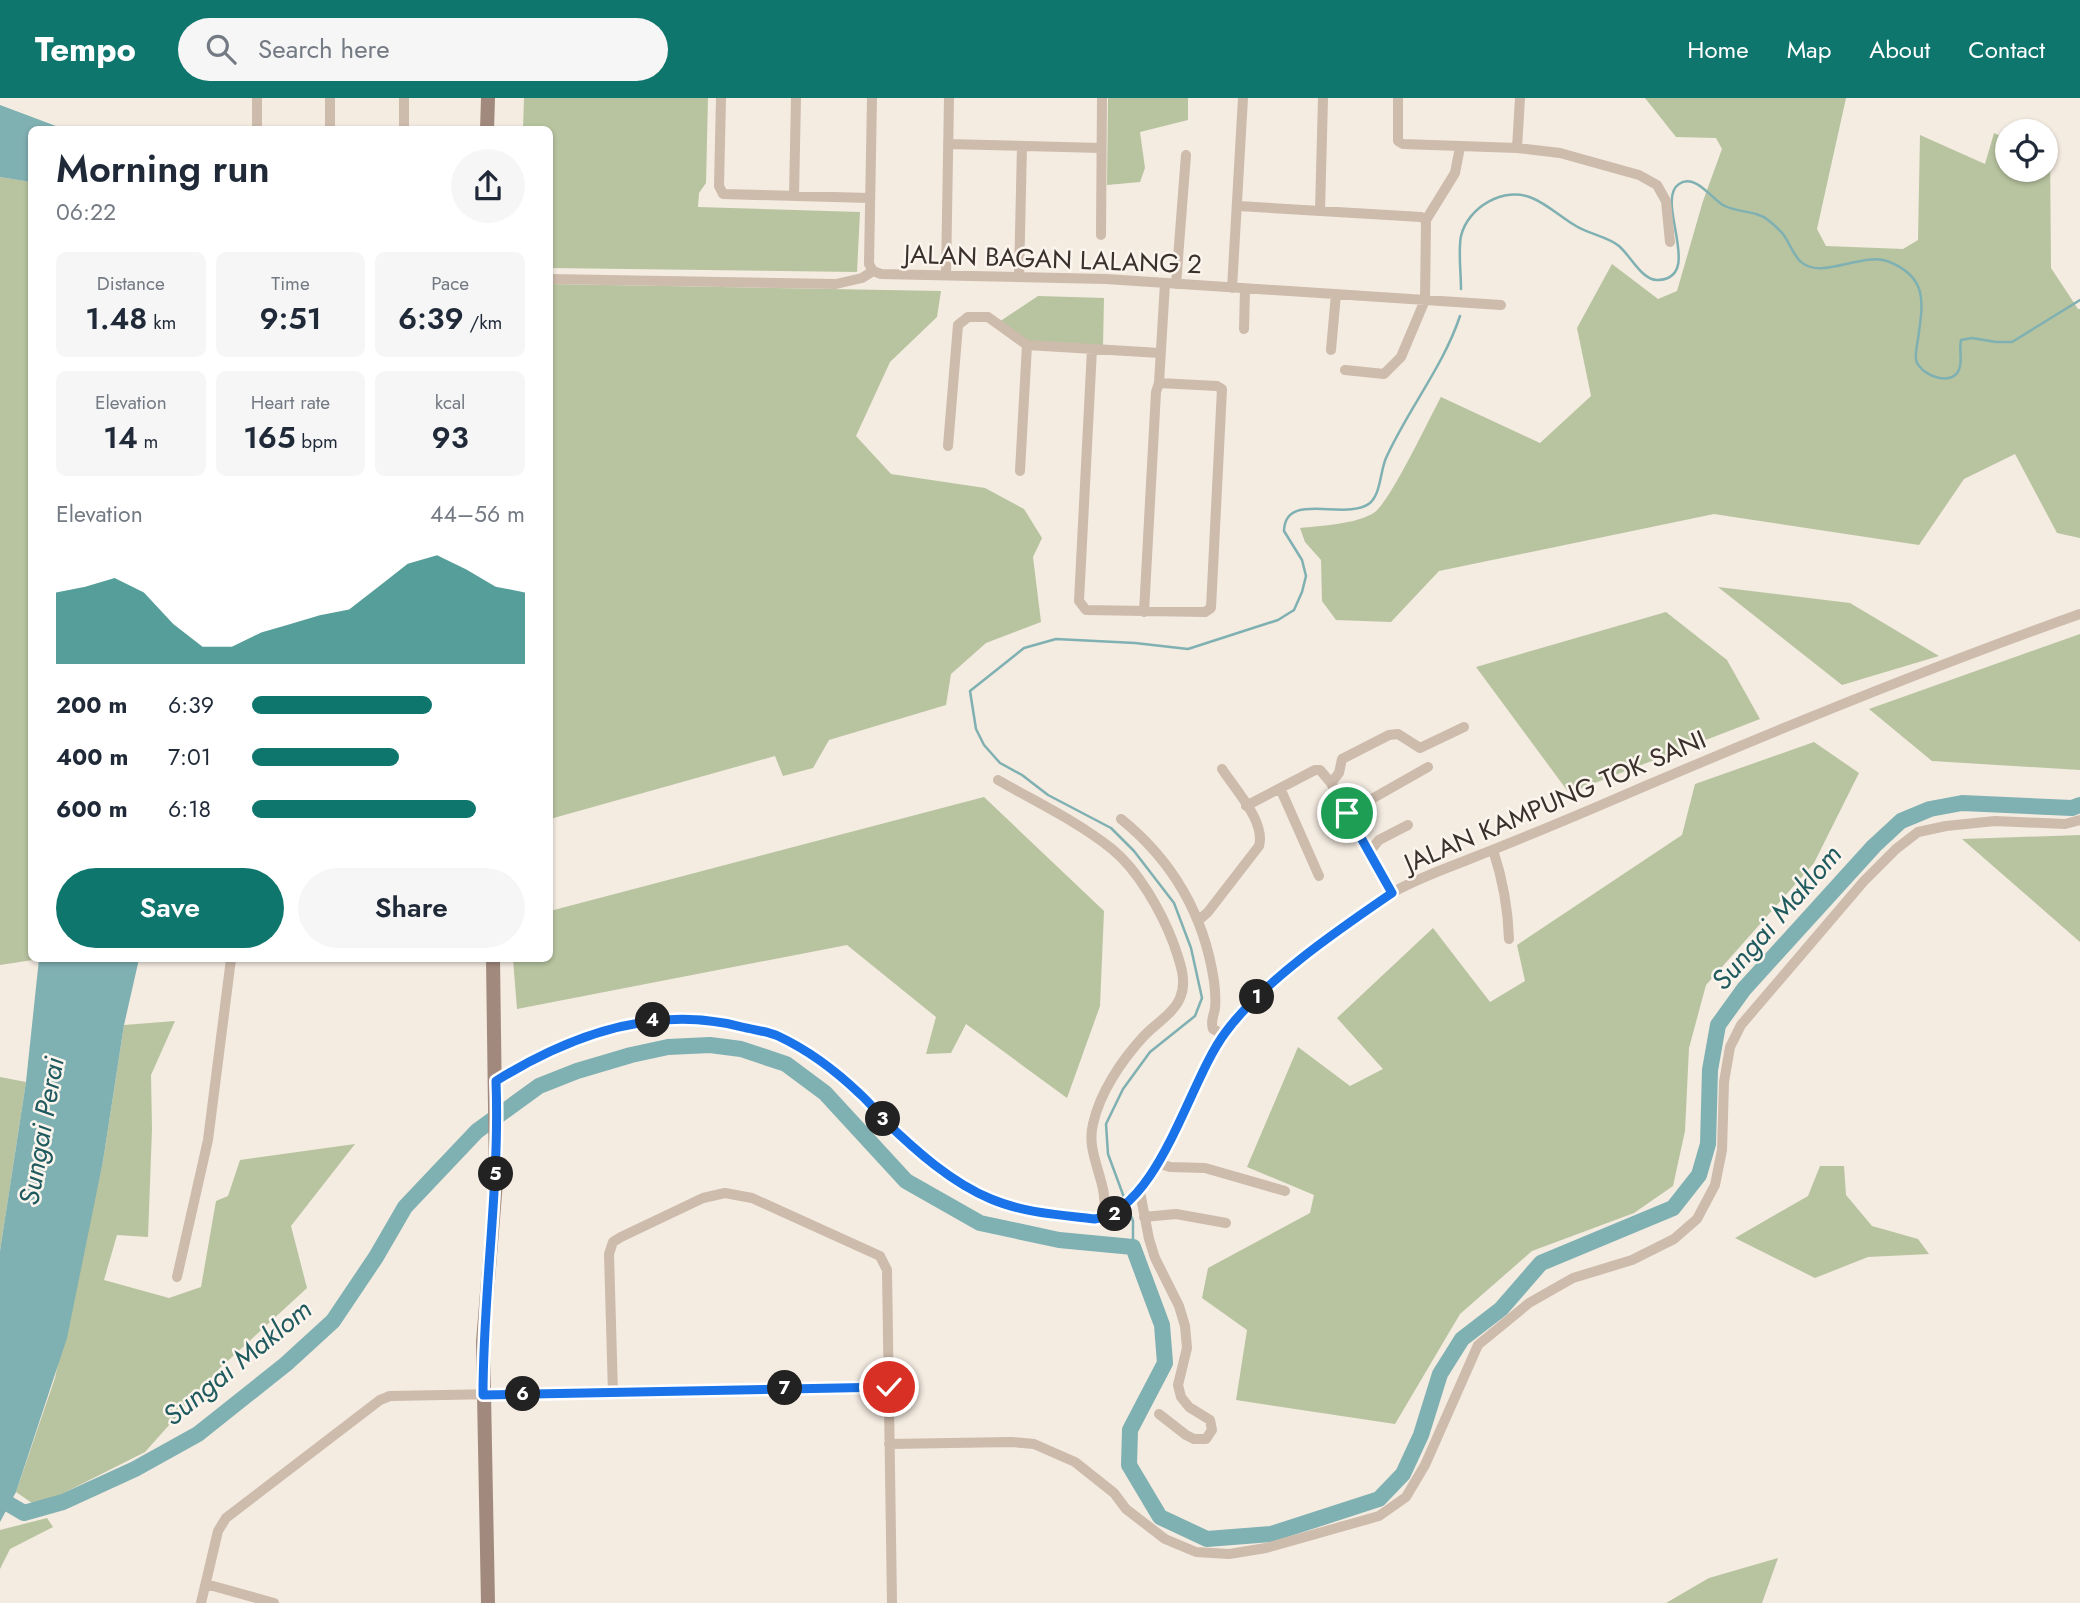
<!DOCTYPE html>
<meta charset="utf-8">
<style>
body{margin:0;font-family:Jost,sans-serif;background:#f6f6f7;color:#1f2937;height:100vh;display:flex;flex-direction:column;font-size:26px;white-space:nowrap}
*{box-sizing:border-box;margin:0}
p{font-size:23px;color:#747a83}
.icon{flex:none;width:38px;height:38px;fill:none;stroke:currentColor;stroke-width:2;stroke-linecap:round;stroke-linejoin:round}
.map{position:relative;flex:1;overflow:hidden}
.details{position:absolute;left:28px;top:28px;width:525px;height:836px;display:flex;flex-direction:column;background:#fff;border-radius:10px;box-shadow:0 2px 5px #0004}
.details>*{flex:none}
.fabs{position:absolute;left:1995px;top:21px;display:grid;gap:14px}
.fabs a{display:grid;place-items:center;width:63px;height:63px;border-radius:50%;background:#fff;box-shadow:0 2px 5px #0004;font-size:35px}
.pin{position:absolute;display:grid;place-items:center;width:60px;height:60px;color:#fff;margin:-30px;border:4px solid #fff;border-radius:50%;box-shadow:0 2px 7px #0007}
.km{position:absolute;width:35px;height:35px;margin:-18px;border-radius:50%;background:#222;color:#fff;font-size:19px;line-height:35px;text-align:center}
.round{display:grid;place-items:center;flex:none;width:74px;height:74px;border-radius:37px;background:#f6f6f7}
.headline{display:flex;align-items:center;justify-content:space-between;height:119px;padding:0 28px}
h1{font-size:38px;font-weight:600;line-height:52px}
.figures{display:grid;grid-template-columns:repeat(3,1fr);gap:10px;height:119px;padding:7px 28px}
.figures div{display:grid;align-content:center;border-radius:10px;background:#f6f6f7;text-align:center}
.figures b{font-size:30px;font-weight:600}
.figures small{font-size:19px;font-weight:400}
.figures p{font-size:19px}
.chart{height:196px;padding:14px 28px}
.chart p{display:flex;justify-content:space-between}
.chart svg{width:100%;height:126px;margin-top:7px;fill:#0f766e;opacity:.7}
.button{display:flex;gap:14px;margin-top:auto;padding:14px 28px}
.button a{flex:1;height:80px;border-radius:42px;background:#0f766e;color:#fff;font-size:28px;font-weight:600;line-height:80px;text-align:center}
.button a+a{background:#f6f6f7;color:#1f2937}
ul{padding:0 28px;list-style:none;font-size:23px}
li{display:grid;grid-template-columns:112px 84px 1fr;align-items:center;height:52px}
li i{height:18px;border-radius:9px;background:#0f766e}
header{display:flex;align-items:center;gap:42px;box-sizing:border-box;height:98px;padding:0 35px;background:#0f766e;color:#fff}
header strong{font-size:33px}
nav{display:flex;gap:38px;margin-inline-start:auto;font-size:24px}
.search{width:490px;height:63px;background:#f6f6f7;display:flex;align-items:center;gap:18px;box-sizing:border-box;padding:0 24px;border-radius:38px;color:#747a83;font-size:26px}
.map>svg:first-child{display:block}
</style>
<header>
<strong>Tempo</strong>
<div class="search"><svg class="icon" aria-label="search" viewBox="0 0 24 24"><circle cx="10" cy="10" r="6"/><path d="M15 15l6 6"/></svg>Search here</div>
<nav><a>Home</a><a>Map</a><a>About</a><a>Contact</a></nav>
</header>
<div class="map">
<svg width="2080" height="1505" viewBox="0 0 2080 1505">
<rect width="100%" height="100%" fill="#f4ebe1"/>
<path fill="#b8c4a0" d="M524 0H708L706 85 699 95 698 109 860 114 857 174 550 170V32L523 31Z
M1108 0H1188V22L1140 34 1145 70 1140 84 1107 87Z
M1645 0H1846L1817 131 1826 148 1903 151 1918 142 1920 37 1985 66 1994 35 2007 41V72H2046V47L2050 48 2051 170 2078 211H2080V440L2057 435 2015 356 1964 381 1919 447 1714 416 1439 473 1391 524 1336 522 1322 503 1321 462 1305 444 1300 430C1320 428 1358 426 1375 414 1391 402 1429 321 1441 299L1540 345 1591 298 1577 230 1612 166 1658 201 1677 193 1703 103 1722 51 1716 40 1676 39Z
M0 79 32 84V861H39L0 867Z
M550 186 941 193 937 219 890 264 856 338 891 376 985 390 1024 411 1042 440 1033 459 1041 524 986 545 951 576 946 607 829 642 813 670 783 678 775 658 550 721Z
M1038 198 1104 200 1103 248 1029 245 999 224Z
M1718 489 1850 505 1939 558 1842 587Z
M1666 514 1727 562 1760 621 1569 695 1476 569Z
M2080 536V672L1932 663 1869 611Z
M1814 644 1859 675 1814 765 1706 887 1689 950 1685 1033 1673 1088 1634 1115 1532 1153 1460 1216 1395 1326 1236 1302 1247 1232 1202 1200 1208 1170 1310 1115 1314 1097 1247 1069 1298 949 1350 988 1383 971 1337 920 1433 830 1490 904 1525 883 1517 847 1682 737 1695 686Z
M984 699 1104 813 1100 908 1067 1000 966 926 951 955 926 956 936 919 847 847 517 911 513 861H550V813Z
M2080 737V844L1962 741Z
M175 923 151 977 152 1031 148 1139 117 1137 104 1182 169 1200 201 1189 216 1103 228 1098 240 1062 355 1046 291 1128 307 1190 220 1270 145 1354 54 1400 32 1405 16 1394 55 1280 103 1063 124 927Z
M0 979 26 984 0 1153Z
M1820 1068H1844L1846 1097 1872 1128 1918 1141 1929 1156 1868 1159 1815 1180 1735 1140 1808 1098Z
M47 1420 53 1429 10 1451 0 1471V1432Z
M1778 1460 1762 1505H1666L1709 1480Z"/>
<path fill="#7fb0b2" d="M0 7 64 31 32 32 31 84 0 79Z
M39 861H139L124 927 103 1063 67 1240 16 1394 0 1424V1153L26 984Z"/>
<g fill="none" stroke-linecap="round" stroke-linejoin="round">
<path stroke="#7fb0b2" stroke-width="2.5" d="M1461 191C1461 174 1458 153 1461 138 1468 109 1504 88 1532 100 1547 106 1562 120 1576 128 1589 136 1608 139 1619 148 1630 157 1642 183 1658 182 1705 180 1654 102 1679 86 1695 75 1711 100 1723 107 1736 115 1756 112 1768 122 1773 126 1779 131 1783 136 1789 144 1793 156 1800 163 1819 183 1862 154 1887 163 1929 179 1923 205 1918 241 1917 248 1915 255 1916 262 1920 278 1956 291 1960 268 1962 260 1959 252 1961 242L1972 240 1996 244H2012L2080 202
M1125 1102 1108 1056 1106 1026 1123 991 1150 954 1195 918 1202 900 1191 850 1174 805 1134 753 1111 730 1048 697 1022 677 1000 665 984 647 976 631 970 593 1024 550 1056 541 1135 545 1188 551 1278 522 1294 512 1302 494 1306 478 1302 462 1284 433C1285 392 1346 424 1370 405 1381 395 1380 374 1386 360 1408 311 1443 269 1460 218
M1127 1108 1133 1123V1149"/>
<path stroke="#7fb0b2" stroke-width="16" d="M0 1401 24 1415 63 1404 135 1371 198 1336 286 1266 333 1223 376 1159 405 1109 477 1033 539 988 577 973 631 957 668 949 710 947 741 951 786 966 825 995 906 1083 980 1125 1059 1142 1133 1149 1162 1227 1165 1265 1130 1332 1129 1367 1160 1419 1207 1441 1271 1436 1379 1401 1403 1376 1421 1337 1440 1276 1462 1241 1501 1211 1541 1165 1673 1110 1699 1077 1708 1046 1710 972 1718 927 1744 891 1874 748 1901 723 1930 711 1962 705 2072 710 2080 707"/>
<path stroke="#cdbbac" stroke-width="10" d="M721 0 719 88 723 96 869 100
M872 0 869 166 873 173
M1398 0V43L1403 46 1517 50 1560 55 1639 77 1657 87 1666 103 1670 144
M257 32V0
M330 32V0
M404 32V0
M948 46 1101 50
M1517 50 1520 0
M794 98 796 0
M1238 108 1421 119 1426 122
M1320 113 1323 0
M1101 137 1102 0
M873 173 881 176 1106 181 1501 207
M946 177 949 0
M1019 179 1022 48
M550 181 836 186 862 180 873 173
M1176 186 1186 57
M1232 190 1243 0
M1244 231 1245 191
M1092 251 1079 503 1086 512 1205 514 1211 510 1222 291 1217 288 1159 285
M1331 252 1336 196
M1345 272 1384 276 1401 259 1425 202 1426 122 1455 75 1460 49
M948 348 958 227 968 219H988L1027 247 1160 255
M1020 373 1027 247
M1144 514 1156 294 1159 285 1165 185
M998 682C1036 704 1077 723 1112 751 1138 772 1161 813 1173 844 1179 862 1188 882 1180 900 1174 915 1154 927 1143 939 1122 962 1100 994 1093 1026 1088 1046 1096 1064 1101 1083 1105 1095 1105 1107 1105 1120
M1331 685 1339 675 1342 661 1389 637 1398 636 1420 650 1464 629
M1280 690 1319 778
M1246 708 1315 672H1320L1331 685 1392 795
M1347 715 1428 669
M1121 721C1173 763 1204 817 1214 883 1215 891 1216 901 1215 910 1214 918 1210 923 1213 931L1223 936
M1493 752C1503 782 1508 810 1509 841
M1369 754 1379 742 1408 727
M1199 822 1208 814 1259 748C1266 724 1235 691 1222 671
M496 983C572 936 653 906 742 929 754 932 767 933 778 938 808 951 836 973 860 996 869 1004 877 1014 885 1023 916 1053 951 1085 991 1101 1024 1114 1061 1117 1095 1121 1158 1112 1190 983 1225 935 1244 908 1272 884 1298 864 1327 840 1358 816 1390 796 1415 781 1445 771 1472 760 1513 744 1554 727 1594 710 1754 641 1916 574 2080 516
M1158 1065 1170 1069 1205 1070 1285 1093
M1140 1094 1149 1141 1155 1160 1179 1208 1185 1228 1187 1250 1178 1287 1181 1299 1189 1309 1210 1322 1212 1332 1206 1341H1194L1186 1337 1159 1316
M1144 1119 1176 1116 1226 1125
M177 1179 208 1042 231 861
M613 1295 609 1156 613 1144 621 1139 703 1100 725 1095 752 1100 880 1158 887 1172 892 1505
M889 1346 1012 1344 1034 1346 1075 1364 1114 1395 1126 1411 1165 1441 1196 1454 1229 1456 1266 1450 1379 1418 1406 1399 1425 1367 1478 1247 1529 1205 1573 1180 1632 1162 1674 1141 1697 1121 1715 1087 1722 1052 1724 984 1730 949 1741 927 1864 783 1896 751 1918 734 1946 728 1995 723 2065 726 2080 722
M206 1486 274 1505
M201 1505 218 1433 226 1420 380 1302 390 1298 889 1289"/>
<path stroke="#a18a7d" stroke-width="14" d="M487 32 488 0
M488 1505 483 1244 496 1084 493 861"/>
</g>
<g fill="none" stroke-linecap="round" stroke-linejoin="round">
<g stroke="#fff" stroke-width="14">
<path id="route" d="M889 1289 483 1297C483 1192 500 1088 496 983 570 937 655 906 742 929 754 932 767 933 778 938 808 952 836 973 860 996 869 1004 877 1014 885 1023 916 1053 952 1085 991 1101 1024 1115 1061 1117 1095 1121 1159 1111 1189 983 1225 935 1263 883 1338 832 1392 795L1347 715"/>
</g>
<use href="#route" stroke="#1a73e8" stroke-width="9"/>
</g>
<g text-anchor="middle" stroke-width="5" stroke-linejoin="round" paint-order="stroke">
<g font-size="26" fill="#3b302b" stroke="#fbf5ee">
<text transform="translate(1053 161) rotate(2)" y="9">JALAN BAGAN LALANG 2</text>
<text transform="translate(1555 703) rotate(-23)" y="9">JALAN KAMPUNG TOK SANI</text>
</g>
<g font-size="28" font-style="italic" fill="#1f5a5e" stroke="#fbf5ee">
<text transform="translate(1776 819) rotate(-49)" y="10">Sungai Maklom</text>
<text transform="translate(41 1033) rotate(-80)" y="10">Sungai Perai</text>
<text transform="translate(237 1264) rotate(-39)" y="10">Sungai Maklom</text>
</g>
</g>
</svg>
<div class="fabs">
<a><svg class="icon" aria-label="locate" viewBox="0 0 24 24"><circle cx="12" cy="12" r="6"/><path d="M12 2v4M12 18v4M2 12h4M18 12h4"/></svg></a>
</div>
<div class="pin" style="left:1347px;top:715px;background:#1e9e55"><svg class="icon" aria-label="arrive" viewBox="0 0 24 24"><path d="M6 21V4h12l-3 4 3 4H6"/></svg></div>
<div class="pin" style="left:889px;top:1289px;background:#d93025"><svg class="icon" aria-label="check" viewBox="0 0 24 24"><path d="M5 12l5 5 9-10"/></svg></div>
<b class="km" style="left:1257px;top:899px">1</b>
<b class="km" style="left:1115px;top:1116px">2</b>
<b class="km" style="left:883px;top:1021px">3</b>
<b class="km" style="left:653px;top:922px">4</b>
<b class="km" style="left:496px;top:1076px">5</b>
<b class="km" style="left:523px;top:1296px">6</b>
<b class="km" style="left:785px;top:1290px">7</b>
<section class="details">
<div class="headline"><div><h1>Morning run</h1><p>06:22</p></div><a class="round"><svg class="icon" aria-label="share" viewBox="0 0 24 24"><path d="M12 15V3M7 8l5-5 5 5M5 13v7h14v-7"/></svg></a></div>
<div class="figures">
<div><p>Distance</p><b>1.48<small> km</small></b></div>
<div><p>Time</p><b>9:51</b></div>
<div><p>Pace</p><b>6:39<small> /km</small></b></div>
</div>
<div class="figures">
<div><p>Elevation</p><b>14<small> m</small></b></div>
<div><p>Heart rate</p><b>165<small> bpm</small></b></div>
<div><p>kcal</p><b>93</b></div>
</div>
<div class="chart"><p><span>Elevation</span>44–56 m</p>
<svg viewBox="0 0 160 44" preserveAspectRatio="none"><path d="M0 44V19L10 17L20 14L30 19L40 30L50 38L60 38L70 33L80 30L90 27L100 25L110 17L120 9L130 6L140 11L150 17L160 19V44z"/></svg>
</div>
<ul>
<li><b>200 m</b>6:39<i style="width:66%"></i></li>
<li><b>400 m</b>7:01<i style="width:54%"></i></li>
<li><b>600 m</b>6:18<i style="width:82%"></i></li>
</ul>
<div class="button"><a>Save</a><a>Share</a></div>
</section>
</div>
